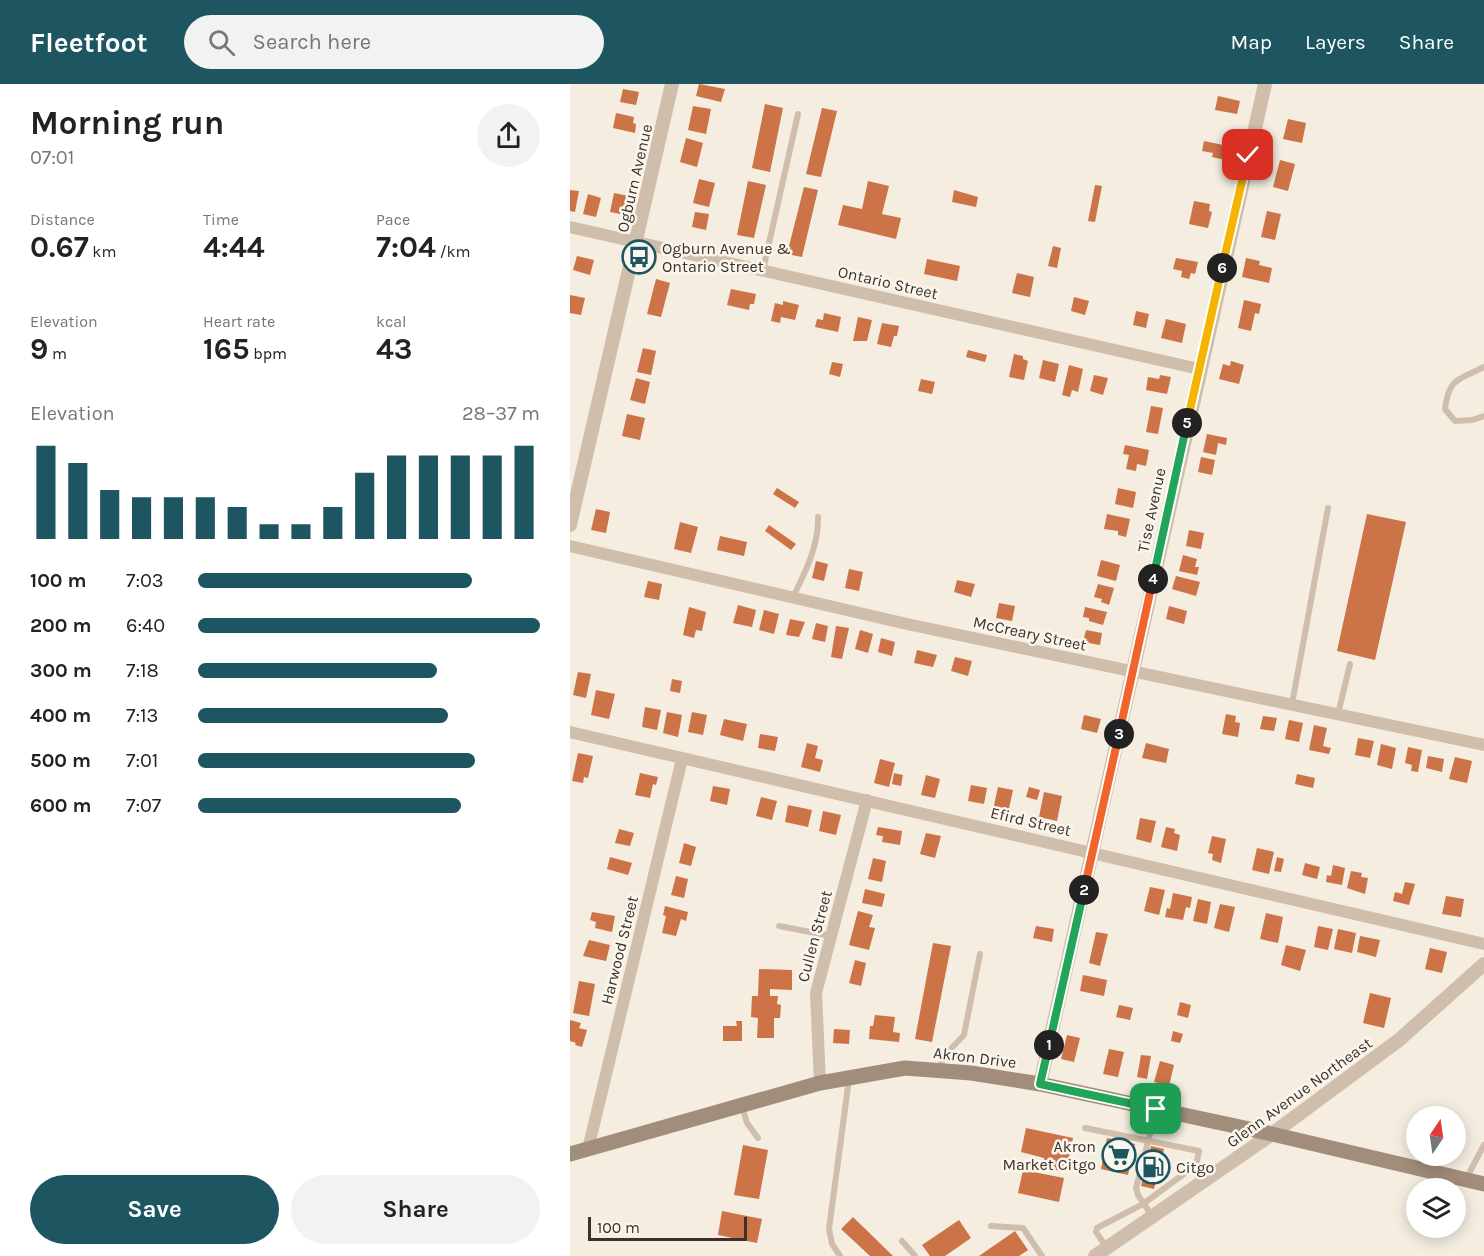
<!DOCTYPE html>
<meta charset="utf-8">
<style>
body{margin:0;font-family:Karla,sans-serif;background:#f2f2f2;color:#222;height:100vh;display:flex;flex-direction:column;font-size:22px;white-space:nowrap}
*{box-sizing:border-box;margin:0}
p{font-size:20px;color:#767676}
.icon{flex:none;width:33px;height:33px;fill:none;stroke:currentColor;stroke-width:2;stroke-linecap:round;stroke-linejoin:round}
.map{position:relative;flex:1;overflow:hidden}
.details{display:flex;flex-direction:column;background:#fff;width:570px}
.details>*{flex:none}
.needle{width:39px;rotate:13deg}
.controls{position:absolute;left:836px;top:1022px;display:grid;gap:12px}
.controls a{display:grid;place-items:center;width:60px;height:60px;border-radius:50%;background:#fff;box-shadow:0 3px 15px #0003;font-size:30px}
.scale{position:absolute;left:18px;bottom:15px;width:159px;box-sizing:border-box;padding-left:6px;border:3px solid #3b312a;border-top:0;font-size:16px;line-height:21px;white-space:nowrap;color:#3b312a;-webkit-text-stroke:4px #fbf6ed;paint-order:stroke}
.pin{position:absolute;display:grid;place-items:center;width:51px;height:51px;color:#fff;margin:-26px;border-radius:12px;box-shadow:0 3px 9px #0006}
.km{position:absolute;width:30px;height:30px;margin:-15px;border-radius:50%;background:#222;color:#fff;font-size:16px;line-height:30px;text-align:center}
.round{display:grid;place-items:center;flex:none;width:63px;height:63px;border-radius:32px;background:#f2f2f2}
.head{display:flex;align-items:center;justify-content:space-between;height:102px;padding:0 30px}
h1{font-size:33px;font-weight:700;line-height:45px}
.metrics{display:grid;grid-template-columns:repeat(3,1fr);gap:9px;height:102px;padding:6px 30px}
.metrics div{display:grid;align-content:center}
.metrics b{font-size:30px;font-weight:700}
.metrics small{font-size:16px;font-weight:400}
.metrics p{font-size:16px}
.chart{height:168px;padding:12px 30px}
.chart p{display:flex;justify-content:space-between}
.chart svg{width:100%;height:108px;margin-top:6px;stroke:#1d5560;stroke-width:6}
.primary-button{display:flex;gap:12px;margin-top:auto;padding:12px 30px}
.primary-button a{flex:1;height:69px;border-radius:36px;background:#1d5560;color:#fff;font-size:24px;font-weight:700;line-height:69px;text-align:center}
.primary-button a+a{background:#f2f2f2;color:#222}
ul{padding:0 30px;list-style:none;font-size:20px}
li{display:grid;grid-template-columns:96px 72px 1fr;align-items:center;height:45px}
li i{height:15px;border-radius:8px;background:#1d5560}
header{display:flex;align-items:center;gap:36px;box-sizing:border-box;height:84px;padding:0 30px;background:#1d5560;color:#fff}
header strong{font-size:28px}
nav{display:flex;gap:33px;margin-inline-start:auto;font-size:21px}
.search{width:420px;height:54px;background:#f2f2f2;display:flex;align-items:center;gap:15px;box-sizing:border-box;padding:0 21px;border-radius:33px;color:#767676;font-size:22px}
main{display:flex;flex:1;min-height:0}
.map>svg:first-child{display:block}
</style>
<header>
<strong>Fleetfoot</strong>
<div class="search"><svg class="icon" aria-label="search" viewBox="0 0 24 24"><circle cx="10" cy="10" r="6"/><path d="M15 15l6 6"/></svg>Search here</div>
<nav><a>Map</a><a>Layers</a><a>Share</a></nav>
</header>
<main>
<section class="details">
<div class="head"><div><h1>Morning run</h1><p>07:01</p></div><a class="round"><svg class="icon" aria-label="share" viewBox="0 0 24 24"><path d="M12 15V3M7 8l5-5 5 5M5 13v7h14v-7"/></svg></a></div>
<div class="metrics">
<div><p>Distance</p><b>0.67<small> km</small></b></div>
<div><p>Time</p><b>4:44</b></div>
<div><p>Pace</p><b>7:04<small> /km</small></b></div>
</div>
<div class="metrics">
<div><p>Elevation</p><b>9<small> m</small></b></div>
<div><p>Heart rate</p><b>165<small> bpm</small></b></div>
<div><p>kcal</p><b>43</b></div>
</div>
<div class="chart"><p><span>Elevation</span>28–37 m</p>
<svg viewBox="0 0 160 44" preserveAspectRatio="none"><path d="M5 44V6M15 44V13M25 44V24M35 44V27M45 44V27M55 44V27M65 44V31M75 44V38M85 44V38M95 44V31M105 44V17M115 44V10M125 44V10M135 44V10M145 44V10M155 44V6"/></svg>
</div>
<ul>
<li><b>100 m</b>7:03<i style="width:80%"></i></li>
<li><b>200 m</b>6:40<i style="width:100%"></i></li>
<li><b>300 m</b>7:18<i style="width:70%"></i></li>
<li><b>400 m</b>7:13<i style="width:73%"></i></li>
<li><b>500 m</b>7:01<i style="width:81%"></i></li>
<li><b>600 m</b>7:07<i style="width:77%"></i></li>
</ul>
<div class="primary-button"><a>Save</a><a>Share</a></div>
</section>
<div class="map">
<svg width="914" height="1172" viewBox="0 0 914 1172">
<rect width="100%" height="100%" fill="#f4ede0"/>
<path fill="#cc7347" d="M129 0 155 5 151 18 126 12Z
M53 5 69 8 66 21 50 18Z
M648 12 670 17 667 30 645 26Z
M195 20 213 24 200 88 182 84Z
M123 22 141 25 136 50 118 46Z
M252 24 267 27 251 93 236 90Z
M46 29 64 33 63 39 66 40 65 49 43 44Z
M718 35 736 39 732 59 713 55Z
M116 54 133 59 127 83 110 78Z
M634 57 663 63 660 77 642 73 643 69 632 67Z
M710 76 725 80 718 107 703 103Z
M129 95 145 99 139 123 123 119Z
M178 97 196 101 184 154 167 151Z
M298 97 319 102 312 130 331 134 326 155 268 141 273 121 292 125Z
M525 101 532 102 525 138 518 137Z
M234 103 248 106 232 173 217 170Z
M0 106 9 107 5 128 0 127Z
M384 106 408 113 406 123 382 118Z
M44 109 59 112 55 131 40 128Z
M18 110 31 114 26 133 13 130Z
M624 117 640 120 639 127 642 128 638 144 619 140Z
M697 127 711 130 705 156 691 153Z
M125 128 139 130 136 146 122 143Z
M483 162 491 164 487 184 478 182Z
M7 172 24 176 20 191 3 186Z
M606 174 628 178 625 190 621 189 619 195 611 193 612 187 603 185Z
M676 174 690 177 689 181 702 184 699 199 672 193Z
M357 175 390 182 387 197 354 190Z
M447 189 464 193 460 213 442 209Z
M86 195 100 199 91 233 77 230Z
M161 205 186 210 184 220H180L179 226 157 221Z
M0 211 15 214 11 231 0 229Z
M504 213 519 217 515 231 501 227Z
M674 216 691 220 689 230 685 229 681 247 668 244Z
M213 217 229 221 225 236 211 233 210 239 201 237 205 219 213 221Z
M566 227 579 230 576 244 563 241Z
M254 229 271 233 268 248 245 243 247 235 253 236Z
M288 233 302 236 297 257H283Z
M596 235 616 240 612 259 591 254Z
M312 239 329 242 327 252H324L321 263 307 260Z
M73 264 86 267 81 291 67 288Z
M398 266 417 271 415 278 396 273Z
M444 270 453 272V275L458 277 454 296 439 293Z
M473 276 489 280 485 298 469 294Z
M661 277 674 281 669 300 649 295 653 280 660 282Z
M262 278 273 280 270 293 259 290Z
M499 281 513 285 508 308 502 306 500 313 492 311Z
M524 291 538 294 533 311 520 307Z
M590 291 601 293 597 310 576 306 578 293 589 295Z
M66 294 80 298 75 320 60 316Z
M351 295 365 298 362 310 348 307Z
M581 322 593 324 588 350 576 348Z
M57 330 75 334 70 356 52 352Z
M637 350 657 354 656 361 648 359 646 371 633 368Z
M555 361 579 366 576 382 567 380 566 387 556 385 559 371 553 370Z
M631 373 645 376 642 391 628 388Z
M207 404 229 418 225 424 203 410Z
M548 404 566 408 563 424 545 420Z
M26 425 40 428 36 449 21 446Z
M537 430 560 435 556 453 548 451V447L534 445Z
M797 430 836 438 805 576 767 567Z
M110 438 128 443 121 469 104 465Z
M199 441 226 460 221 466 195 447Z
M619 446 634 449 631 465 616 462Z
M150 452 177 458 174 472 147 466Z
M613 471 627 475 625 483H629L627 491 609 487Z
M531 476 550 481 546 497 527 492Z
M246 477 258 480 254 497 242 494Z
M279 485 293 488 289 507 275 504Z
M606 492 630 498 626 512 602 505Z
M387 496 405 500 401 513 384 508Z
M78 497 92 500 89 516 74 513Z
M528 500 544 504 539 521 531 518 532 515 524 513Z
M429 519 445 522 442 537 426 534Z
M168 521 186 526 182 543 163 539Z
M599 522 617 527 614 540 596 535Z
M119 523 136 528 132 547 126 546 124 554 113 551Z
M515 523 537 528 533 541 519 537V534L513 533Z
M194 526 209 530 204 550 189 546Z
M220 535 235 538 229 553 216 551Z
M246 539 258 542 255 558 242 555Z
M266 542 279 544 272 575 261 573Z
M290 546 303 550 298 569 285 565Z
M516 546 532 549 530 561 513 558Z
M311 554 325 558 322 572 308 568Z
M347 566 367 571 363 583 344 579Z
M385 573 402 577 398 592 381 587Z
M8 588 21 590 16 614 3 611Z
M102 595 112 597 110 609 100 607Z
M26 606 45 610 39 635 21 631Z
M75 623 91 626 87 646 72 643Z
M97 628 112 631 108 653 93 649Z
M122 628 137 631 133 651 118 648Z
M656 630 666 632 665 638 670 639 668 653 652 650Z
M514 631 531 635 527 649 511 645Z
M693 632 707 634 704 647 690 645Z
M154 635 177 640 173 657 150 651Z
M719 636 733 639 729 658 715 655Z
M744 641 757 644 753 662 761 664 759 670 739 666Z
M190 650 208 653 205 667 188 664Z
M788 654 804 657 800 674 785 671Z
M237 659 248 662 245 674 253 676 250 688 231 683Z
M576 659 599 665 596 679 572 674Z
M811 660 826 664 822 685 807 681Z
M838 663 852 666 848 688 841 687 842 681 835 679Z
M8 669 23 672 18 694 14 693 13 699 2 697Z
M858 672 874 675 872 688 856 684Z
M885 673 902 677 897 699 879 695Z
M310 675 325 679 319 703 304 699Z
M70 689 88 693 86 701 83 700 80 714 65 711Z
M324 689 333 691 331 702 322 700Z
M727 690 745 694 743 704 725 700Z
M356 691 370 695 365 714 351 711Z
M401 701 417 704 414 720 398 717Z
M143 702 160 705 157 721 140 717Z
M428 703 443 706 438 729 423 726Z
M459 703 470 706 467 716 456 713Z
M474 708 492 712 487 737 469 733Z
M191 713 207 717 202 736 186 732Z
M218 721 242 726 238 743 215 738Z
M253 727 271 731 266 751 249 747Z
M570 734 586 737 581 759 566 755Z
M308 743 332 747 330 761 312 758 313 752 306 751Z
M596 743 605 745 604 749 610 751 607 767 591 763Z
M49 745 64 749 60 762 45 759Z
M356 749 371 752 365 774 350 770Z
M642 752 656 755 651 779 642 776 643 770 638 769Z
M114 759 126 763 121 782 109 779Z
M687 764 704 768 699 790 682 786Z
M40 773 62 779 58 791 37 785Z
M707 773 714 775 711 788 704 787Z
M303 774 316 777 312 798 298 795Z
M735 779 750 783 747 795 732 791Z
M763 781 775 784 772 801 756 798 757 791 761 792Z
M781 787 792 789 791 793 798 794 795 810 777 804Z
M106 792 118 795 114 814 101 811Z
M835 798 845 800 839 821 823 817 825 808 832 810Z
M580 803 595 806 589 831 574 827Z
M295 805 315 810 312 823 292 819Z
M603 809 622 813 620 824 616 823 613 836 595 833 597 824 600 825Z
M876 812 894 815 891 833 872 830Z
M628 815 641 818 637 840 623 837Z
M650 820 665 823 659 848 644 844Z
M95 822 118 828 116 837 111 835 106 852 92 849 96 832 93 831Z
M288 827 303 831 299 843 305 844 299 866 279 861Z
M22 828 45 832 42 848 25 844 26 838 20 836Z
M696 829 713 833 708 859 690 855Z
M466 842 484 845 482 858 463 854Z
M748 842 763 845 758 866 744 863Z
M768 845 786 849 782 869 764 865Z
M526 848 538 850 530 882 519 879Z
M790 852 810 856 806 873 787 868Z
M19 856 40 861 36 877 13 872Z
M363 859 381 862 362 958 345 955Z
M716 861 736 866 730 887 711 881Z
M860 864 877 868 872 889 855 885Z
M285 876 296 879 291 902 279 899Z
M189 885 222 886V906L200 905V912H208L207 920 211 921 210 934H204V954H187L188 934 181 933 182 912H188Z
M513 891 537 896 534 912 510 907Z
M9 897 25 900 19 932 3 929Z
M800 909 821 914 814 944 793 939Z
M610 918 621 921 618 934 607 931Z
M549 921 563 924 560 936 546 933Z
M305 931 325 933 323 948 330 949 329 958 299 955 300 942H303Z
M0 936 11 939 9 944 17 946 12 963 5 961 6 959 0 957Z
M166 937H172V957H153V942H167Z
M264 945 280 946 279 960 263 959Z
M603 947 613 950 610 959 601 957Z
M497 951 510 954 504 978 491 975Z
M539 965 554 968 548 993 533 990Z
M571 971 581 972 577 995 567 993Z
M590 977 604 981 599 1002 584 998Z
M456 1044 503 1054 496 1088 472 1083 474 1074 451 1068Z
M537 1054 565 1060 558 1091 531 1085Z
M173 1061 198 1066 189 1115 164 1111Z
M581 1062 594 1065 584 1105 571 1102Z
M453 1086 494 1094 489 1118 448 1109Z
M152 1127 192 1135 187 1159 148 1151Z
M283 1133 323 1172H300L271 1145Z
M389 1136 401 1154 375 1172H360L352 1161Z
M445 1147 458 1166 449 1172H409Z"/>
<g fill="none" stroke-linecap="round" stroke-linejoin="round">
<path stroke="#cebeab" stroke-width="6" d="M193 186 228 30
M914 283C889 296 879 293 875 325L885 337 902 336 914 332
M223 513C235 489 249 461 248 433
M722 620 758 424
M768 630 780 580
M209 842 261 852
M369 986 374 972 394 951 410 870
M172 1022 177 1039 188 1054
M515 1044 629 1067 626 1081 573 1120 527 1144 526 1148 537 1164
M896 1095 914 1061
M582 1132 568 1111 566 1104 586 1027
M421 1142 453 1144 472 1172
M332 1157 345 1172
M270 1172 262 1160 259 1145 279 995"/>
<path stroke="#cebeab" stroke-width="12" d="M0 143 629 285
M0 462 337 540 914 661
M0 648 914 860
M250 999 246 909 297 716
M18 1065 112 675"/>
<path stroke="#cebeab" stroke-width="14" d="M0 441 102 0
M470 1000 695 0
M525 1172 702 1050 829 956 914 880"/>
<path stroke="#a28d7c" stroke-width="15" d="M0 1070 250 999 335 984 401 989 470 1000 702 1050 914 1100"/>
</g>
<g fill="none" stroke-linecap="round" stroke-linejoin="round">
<g stroke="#fff" stroke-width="12">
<path id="split-1" d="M479 961 470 1000 586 1025"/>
</g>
<g stroke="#fff" stroke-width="12">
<path id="split-2" d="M479 961 514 806"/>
</g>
<g stroke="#fff" stroke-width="12">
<path id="split-3" d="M514 806 549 650"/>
</g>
<g stroke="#fff" stroke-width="12">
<path id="split-4" d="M549 650 583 495"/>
</g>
<g stroke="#fff" stroke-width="12">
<path id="split-5" d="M583 495 617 339"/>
</g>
<g stroke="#fff" stroke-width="12">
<path id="split-6" d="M617 339 652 184"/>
</g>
<g stroke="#fff" stroke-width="12">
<path id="split-7" d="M652 184 678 71"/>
</g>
<use href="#split-1" stroke="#22a559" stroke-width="8"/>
<use href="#split-2" stroke="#22a559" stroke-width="8"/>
<use href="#split-3" stroke="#f0652b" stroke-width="8"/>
<use href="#split-4" stroke="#f0652b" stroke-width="8"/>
<use href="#split-5" stroke="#22a559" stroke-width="8"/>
<use href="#split-6" stroke="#f5b400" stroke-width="8"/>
<use href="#split-7" stroke="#f5b400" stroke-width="8"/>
</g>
<defs>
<g id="bus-ring" transform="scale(1.725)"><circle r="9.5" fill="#fbf6ed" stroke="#1d5560" stroke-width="1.5"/><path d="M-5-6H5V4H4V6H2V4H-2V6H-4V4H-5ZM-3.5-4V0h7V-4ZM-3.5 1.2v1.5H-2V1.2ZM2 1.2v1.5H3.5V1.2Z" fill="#1d5560"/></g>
<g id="supermarket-ring" transform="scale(1.725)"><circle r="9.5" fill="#fbf6ed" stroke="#1d5560" stroke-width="1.5"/><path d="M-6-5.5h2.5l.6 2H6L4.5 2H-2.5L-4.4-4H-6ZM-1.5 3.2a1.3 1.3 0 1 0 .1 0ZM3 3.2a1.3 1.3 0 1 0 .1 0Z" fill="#1d5560"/></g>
<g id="fuel-ring" transform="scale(1.725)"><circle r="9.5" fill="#fbf6ed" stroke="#1d5560" stroke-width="1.5"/><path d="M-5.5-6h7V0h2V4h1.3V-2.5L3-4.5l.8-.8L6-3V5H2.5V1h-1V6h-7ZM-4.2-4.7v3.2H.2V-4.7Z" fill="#1d5560"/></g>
</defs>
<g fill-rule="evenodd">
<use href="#bus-ring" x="69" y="173"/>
<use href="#supermarket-ring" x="549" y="1071"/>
<use href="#fuel-ring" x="583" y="1083"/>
</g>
<g text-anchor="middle" stroke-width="5" stroke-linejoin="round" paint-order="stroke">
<g font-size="16" fill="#3b312a" stroke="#fbf6ed">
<text transform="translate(64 94) rotate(-77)" y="6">Ogburn Avenue</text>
<text transform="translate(318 198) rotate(13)" y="6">Ontario Street</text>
<text transform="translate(581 426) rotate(-78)" y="6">Tise Avenue</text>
<text transform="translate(460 549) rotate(12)" y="6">McCreary Street</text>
<text transform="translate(461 737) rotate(13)" y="6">Efird Street</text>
<text transform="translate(244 852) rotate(-75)" y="6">Cullen Street</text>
<text transform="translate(49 866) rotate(-76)" y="6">Harwood Street</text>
<text transform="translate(405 973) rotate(7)" y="6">Akron Drive</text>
<text transform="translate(729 1008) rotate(-36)" y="6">Glenn Avenue Northeast</text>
</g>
<g font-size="16" fill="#3b312a" stroke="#fbf6ed" text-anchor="start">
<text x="92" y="170">Ogburn Avenue &amp;<tspan x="92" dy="18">Ontario Street</tspan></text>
<text x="526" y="1068" text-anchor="end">Akron<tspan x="526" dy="18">Market Citgo</tspan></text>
<text x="606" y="1089">Citgo</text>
</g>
</g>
</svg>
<div class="controls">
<a><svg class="needle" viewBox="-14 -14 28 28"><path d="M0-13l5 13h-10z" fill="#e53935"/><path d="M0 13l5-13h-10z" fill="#767676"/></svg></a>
<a><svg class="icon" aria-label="layers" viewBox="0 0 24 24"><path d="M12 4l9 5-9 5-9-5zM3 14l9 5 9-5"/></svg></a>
</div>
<div class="scale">100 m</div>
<div class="pin" style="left:586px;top:1025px;background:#1e9e55"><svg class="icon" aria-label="arrive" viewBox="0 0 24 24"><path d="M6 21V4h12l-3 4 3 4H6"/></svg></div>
<div class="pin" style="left:678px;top:71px;background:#d93025"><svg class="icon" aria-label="check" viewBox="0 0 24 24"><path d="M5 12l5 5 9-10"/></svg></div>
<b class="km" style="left:479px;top:961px">1</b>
<b class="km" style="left:514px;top:806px">2</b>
<b class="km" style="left:549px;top:650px">3</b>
<b class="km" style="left:583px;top:495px">4</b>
<b class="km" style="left:617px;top:339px">5</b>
<b class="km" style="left:652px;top:184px">6</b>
</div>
</main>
